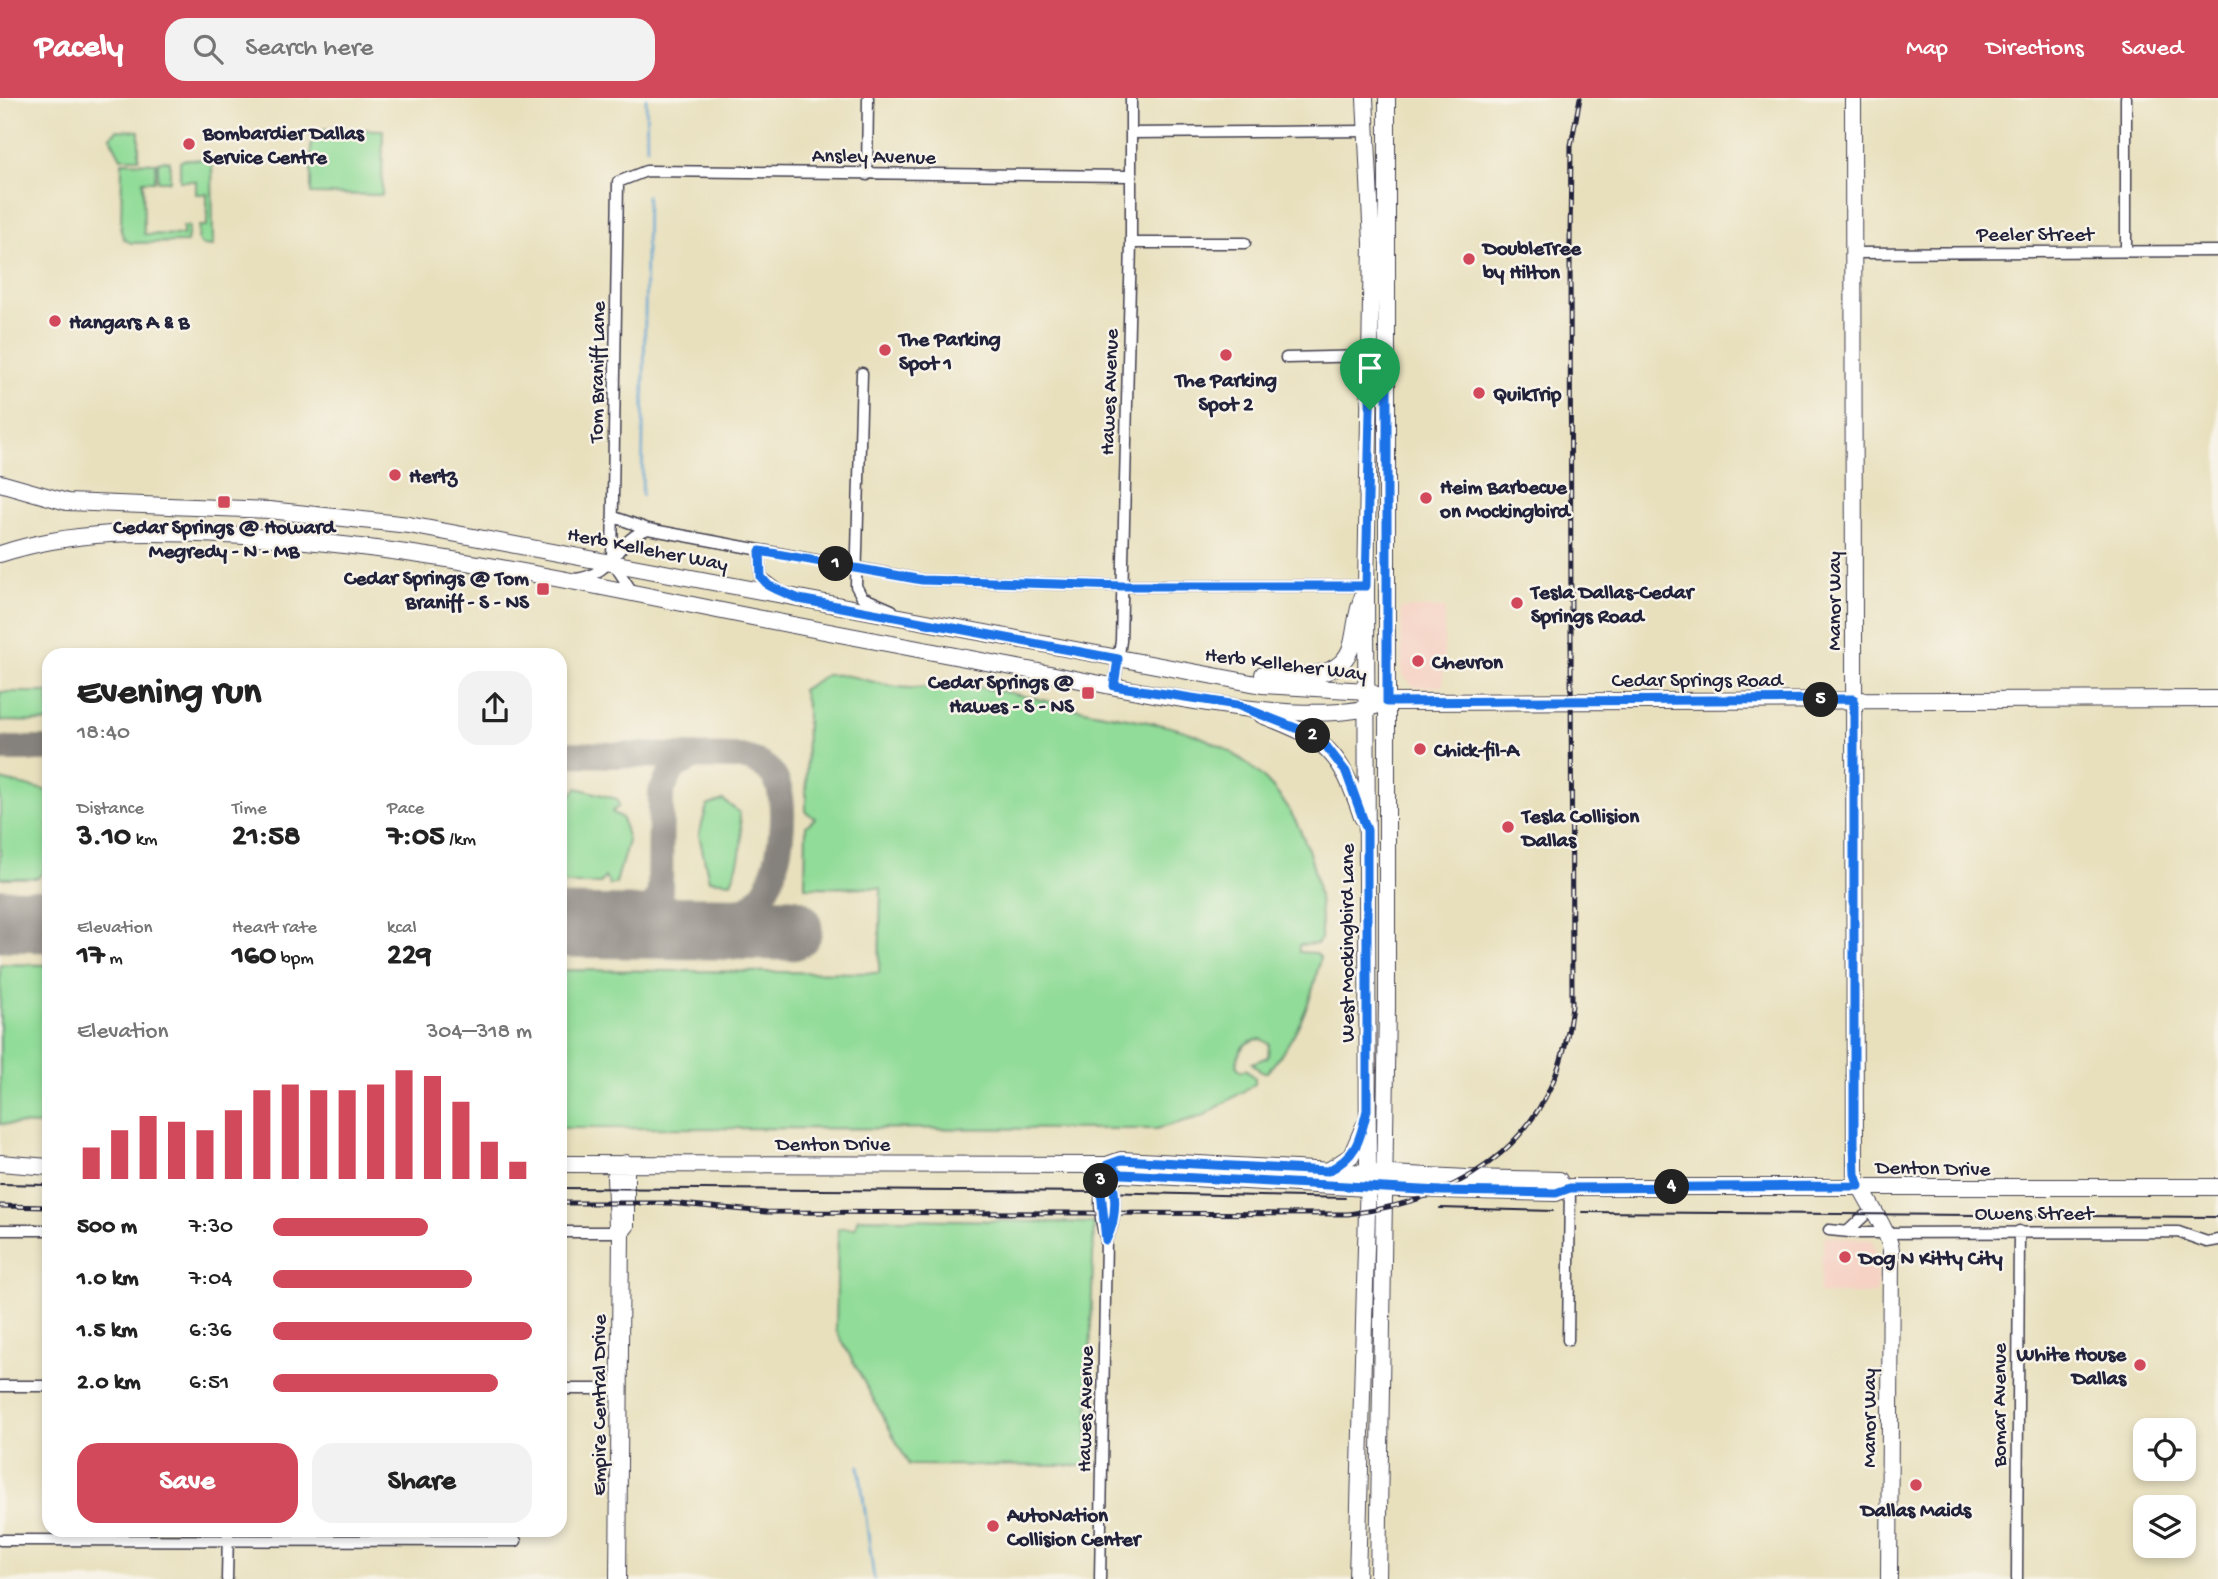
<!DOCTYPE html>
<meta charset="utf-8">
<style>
body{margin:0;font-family:"Gochi Hand",sans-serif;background:#f2f2f2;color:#222;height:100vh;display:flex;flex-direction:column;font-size:26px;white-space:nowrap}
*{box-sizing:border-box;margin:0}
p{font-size:23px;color:#767676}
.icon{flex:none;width:38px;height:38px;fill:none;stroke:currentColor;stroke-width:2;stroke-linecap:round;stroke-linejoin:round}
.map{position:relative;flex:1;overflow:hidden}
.panel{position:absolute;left:42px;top:550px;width:525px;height:889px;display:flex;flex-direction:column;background:#fff;border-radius:21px;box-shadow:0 4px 10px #0003}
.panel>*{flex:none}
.tools{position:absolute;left:2133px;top:1320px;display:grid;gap:14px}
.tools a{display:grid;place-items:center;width:63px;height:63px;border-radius:14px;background:#fff;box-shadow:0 4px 10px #0003;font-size:35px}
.pin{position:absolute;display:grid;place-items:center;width:60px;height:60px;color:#fff;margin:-72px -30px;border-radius:50% 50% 50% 0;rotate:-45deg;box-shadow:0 0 7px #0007}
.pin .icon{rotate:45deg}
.km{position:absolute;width:35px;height:35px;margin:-18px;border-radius:50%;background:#222;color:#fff;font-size:19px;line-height:35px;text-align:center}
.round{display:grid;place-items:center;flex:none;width:74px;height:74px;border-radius:21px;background:#f2f2f2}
.headline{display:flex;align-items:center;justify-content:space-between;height:119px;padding:0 35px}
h1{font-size:38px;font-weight:700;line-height:52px}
.stats{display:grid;grid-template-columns:repeat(3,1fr);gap:10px;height:119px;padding:7px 35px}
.stats div{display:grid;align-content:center}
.stats b{font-size:30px;font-weight:700}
.stats small{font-size:19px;font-weight:400}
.stats p{font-size:19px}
.chart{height:196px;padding:14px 35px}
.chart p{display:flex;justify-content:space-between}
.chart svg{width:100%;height:126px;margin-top:7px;stroke:#d1495b;stroke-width:6}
.primary-button{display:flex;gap:14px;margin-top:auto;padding:14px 35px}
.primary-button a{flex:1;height:80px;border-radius:21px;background:#d1495b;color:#fff;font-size:28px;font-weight:700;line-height:80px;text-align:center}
.primary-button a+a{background:#f2f2f2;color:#222}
ul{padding:0 35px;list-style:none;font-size:23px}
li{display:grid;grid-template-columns:112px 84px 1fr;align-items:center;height:52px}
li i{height:18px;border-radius:9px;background:#d1495b}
header{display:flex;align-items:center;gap:42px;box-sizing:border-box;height:98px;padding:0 35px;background:#d1495b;color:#fff}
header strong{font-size:33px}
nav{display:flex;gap:38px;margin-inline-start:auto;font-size:24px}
.search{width:490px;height:63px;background:#f2f2f2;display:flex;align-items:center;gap:18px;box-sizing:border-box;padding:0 24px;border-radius:21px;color:#767676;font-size:26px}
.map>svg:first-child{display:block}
</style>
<header>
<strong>Pacely</strong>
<div class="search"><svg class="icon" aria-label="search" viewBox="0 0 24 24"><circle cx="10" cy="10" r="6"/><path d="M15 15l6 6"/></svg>Search here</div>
<nav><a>Map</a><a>Directions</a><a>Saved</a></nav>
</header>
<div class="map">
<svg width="2218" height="1481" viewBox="0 0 2218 1481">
<rect width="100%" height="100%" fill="#f7f3e8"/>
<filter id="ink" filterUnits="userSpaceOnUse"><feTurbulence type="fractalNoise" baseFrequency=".0143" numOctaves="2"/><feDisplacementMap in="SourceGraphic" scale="14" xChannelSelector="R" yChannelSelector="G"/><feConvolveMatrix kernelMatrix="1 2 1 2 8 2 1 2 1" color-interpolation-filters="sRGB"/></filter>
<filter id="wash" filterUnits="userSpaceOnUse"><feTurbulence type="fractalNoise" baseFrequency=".00686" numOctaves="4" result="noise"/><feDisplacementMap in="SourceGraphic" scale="28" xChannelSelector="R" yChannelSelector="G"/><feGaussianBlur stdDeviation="1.57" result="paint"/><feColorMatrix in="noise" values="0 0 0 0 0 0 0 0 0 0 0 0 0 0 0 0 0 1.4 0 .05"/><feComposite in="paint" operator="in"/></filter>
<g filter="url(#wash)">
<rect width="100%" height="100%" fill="#e8e0bd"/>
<path fill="#f6d2c4" d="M1401 510H1445L1443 588 1415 589 1402 577Z
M1824 1138 1872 1142 1879 1162 1876 1196H1819Z"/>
<path fill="#91dc98" stroke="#5a7f6a" stroke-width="2" d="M323 31 383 32 382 97 311 96V37L323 36Z
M117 32 139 33V60H121L110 39Z
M187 61 212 62 213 148 202 147 198 143 199 128H207V96H196V83H180V63Z
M165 62 170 64V83H158V64Z
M122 64 156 65 155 83H143L144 136 183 137V128H189L187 144 131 145 124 141 121 133Z
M826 577C853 574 882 590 910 590 927 591 946 585 963 587 1007 592 1051 605 1094 614 1125 620 1158 624 1188 634 1282 667 1323 746 1321 841L1317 846 1299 847V854L1316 855 1320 859C1313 903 1297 940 1267 974H1261L1252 965 1268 959 1269 946 1261 941C1244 942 1237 952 1237 969L1242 973 1246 971 1255 980V986L1203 1018 1156 1031 560 1030V872L879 875 881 790 805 789 806 728 815 720 806 714 807 608 802 592Z
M0 594H49V624L0 623Z
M0 682 49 693V780L44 773 38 780H0Z
M560 688H565L571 697 577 690 617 701 619 708 612 714 622 720 628 743 616 785 610 787 605 779 600 786H560Z
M723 702 739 714C744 741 742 759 731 784L709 782 699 737 707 708Z
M0 866 49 867V1027L0 1026Z
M858 1120 1094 1125 1087 1368 909 1367 836 1232 838 1130H855Z"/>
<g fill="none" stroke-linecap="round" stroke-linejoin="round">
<path stroke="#5ca2d2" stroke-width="2.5" d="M646 0 647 50
M642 397 647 97
M859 1368 874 1481"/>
<path stroke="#85817c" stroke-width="26" d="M0 651H49
M560 656 741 659C756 662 769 668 776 682 789 707 780 776 761 798 746 815 726 824 705 830
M612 829C636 825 654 818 660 793L661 694 674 669 696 658"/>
<path stroke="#85817c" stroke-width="63" d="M0 822 49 823
M560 828 791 831"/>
</g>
</g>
<g filter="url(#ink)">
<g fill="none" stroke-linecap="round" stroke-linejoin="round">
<g stroke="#403e4e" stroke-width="13">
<path id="street" d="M1131 35 1367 33
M867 77 868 0
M1131 145H1245
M2126 153V0
M1853 155 2218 153
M1286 260 1371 258
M862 275 856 488 862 499 892 512
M614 419 648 431 922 482 1122 488H1366
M760 453 761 479 780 493
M576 481C615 476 614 443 648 431
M633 495 612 463 618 84 646 73 1131 78
M1114 588 1121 543 1131 145V0
M0 1132H49
M1829 1132 1860 1135 2178 1134 2207 1144 2218 1142
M1848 1133 1864 1118
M560 1134H621
M1106 1142C1118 1121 1117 1089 1107 1067
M1568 1242 1570 1089
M0 1288H49
M560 1291H620
M0 1442 516 1443
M227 1481 228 1432
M1100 1481 1106 1142C1098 1118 1098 1090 1107 1067
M2017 1481 2019 1133"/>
</g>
<g stroke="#403e4e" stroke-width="18">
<path id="secondary" d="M1853 0 1855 1076C1863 1099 1888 1130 1891 1152L1889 1481
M0 385 67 404 269 412 409 427 1262 587 1368 593 1376 597
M0 456C73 432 148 433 224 437 389 445 551 478 712 511 835 536 958 558 1080 582 1156 596 1319 633 1387 604L2218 601
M1263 576C1293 578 1342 585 1352 546 1356 530 1356 514 1363 498
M1262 617C1327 642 1340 652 1362 719
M0 1065 49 1069
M560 1066 1107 1067 1121 1062 1467 1080 1559 1082 1563 1090
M1107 1067 1122 1076 1367 1090 1556 1095 1570 1089H2218
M1328 1073 1351 1058 1364 1028
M615 1079 617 1129
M618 1481 621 1134 626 1128V1065
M1357 1481 1368 1076 1366 493 1372 145 1365 0
M1378 1481 1387 908V0"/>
</g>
<use href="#street" stroke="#fff" stroke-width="10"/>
<use href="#secondary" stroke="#fff" stroke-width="16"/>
<path stroke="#22223b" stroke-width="2" d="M0 1086 49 1087
M560 1090 1101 1094 1345 1100
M1440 1110 1553 1113
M1582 1114 2218 1119"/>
<g stroke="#22223b" stroke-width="5">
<path id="rail" d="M560 1105H669L766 1114 1348 1116C1473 1101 1559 1036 1572 907L1570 148 1571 47 1580 0
M0 1108 49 1109"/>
</g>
<use href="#rail" stroke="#f7f3e8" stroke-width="2.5" stroke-dasharray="8" stroke-linecap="butt"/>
</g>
</g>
<g fill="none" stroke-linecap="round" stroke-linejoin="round" filter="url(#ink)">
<g stroke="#fff" stroke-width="14">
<path id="route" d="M1370 312 1366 488H1122L922 482 760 453 761 479 769 488 799 501 1118 561 1114 588 1237 607 1311 636 1326 648 1346 674 1367 732V1012C1360 1042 1357 1058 1328 1073L1121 1062 1107 1067 1100 1084 1106 1142C1118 1120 1117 1089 1107 1067L1122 1076 1441 1093 1556 1095 1570 1090 1859 1088 1855 1076 1854 1045V601L1387 604V257L1371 258 1370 312"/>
</g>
<use href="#route" stroke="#1a73e8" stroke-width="9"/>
</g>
<g fill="#d1495b" stroke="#f7f3e8" stroke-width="2.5">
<circle cx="189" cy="46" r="7"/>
<circle cx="1469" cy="161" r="7"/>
<circle cx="55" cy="223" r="7"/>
<circle cx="885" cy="252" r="7"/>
<circle cx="1226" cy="257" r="7"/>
<circle cx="1479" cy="295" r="7"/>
<circle cx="395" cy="377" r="7"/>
<circle cx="1426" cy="400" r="7"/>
<rect x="217" y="397" width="14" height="14" rx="3.5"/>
<rect x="536" y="484" width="14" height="14" rx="3.5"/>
<circle cx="1517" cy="505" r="7"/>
<circle cx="1418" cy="563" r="7"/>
<rect x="1081" y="588" width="14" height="14" rx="3.5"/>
<circle cx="1420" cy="651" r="7"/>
<circle cx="1508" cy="729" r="7"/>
<circle cx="1845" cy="1159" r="7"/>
<circle cx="2140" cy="1267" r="7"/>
<circle cx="1916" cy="1387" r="7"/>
<circle cx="993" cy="1428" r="7"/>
</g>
<g text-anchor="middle" stroke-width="5" stroke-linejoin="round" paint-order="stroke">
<g font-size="21" font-weight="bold" fill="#22223b" stroke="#f7f3e8" text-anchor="start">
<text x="203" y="41">Bombardier Dallas<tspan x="203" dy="24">Service Centre</tspan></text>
<text x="1483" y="156">DoubleTree<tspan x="1483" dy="24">by Hilton</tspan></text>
<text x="69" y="230">Hangars A &amp; B</text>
<text x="899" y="247">The Parking<tspan x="899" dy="24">Spot 1</tspan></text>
<text x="1226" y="288" text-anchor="middle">The Parking<tspan x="1226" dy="24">Spot 2</tspan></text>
<text x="1493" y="302">QuikTrip</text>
<text x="409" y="384">Hertz</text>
<text x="1440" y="395">Heim Barbecue<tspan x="1440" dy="24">on Mockingbird</tspan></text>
<text x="224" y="435" text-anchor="middle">Cedar Springs @ Howard<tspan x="224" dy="24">Megredy - N - MB</tspan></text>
<text x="529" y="486" text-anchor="end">Cedar Springs @ Tom<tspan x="529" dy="24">Braniff - S - NS</tspan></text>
<text x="1531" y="500">Tesla Dallas-Cedar<tspan x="1531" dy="24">Springs Road</tspan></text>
<text x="1432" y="570">Chevron</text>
<text x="1074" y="590" text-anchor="end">Cedar Springs @<tspan x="1074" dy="24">Hawes - S - NS</tspan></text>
<text x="1434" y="658">Chick-fil-A</text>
<text x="1522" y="724">Tesla Collision<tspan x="1522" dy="24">Dallas</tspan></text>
<text x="1859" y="1166">Dog N Kitty City</text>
<text x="2126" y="1262" text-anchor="end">White House<tspan x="2126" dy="24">Dallas</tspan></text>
<text x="1916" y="1418" text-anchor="middle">Dallas Maids</text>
<text x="1007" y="1423">AutoNation<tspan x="1007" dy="24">Collision Center</tspan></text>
</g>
<g font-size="21" fill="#22223b" stroke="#f7f3e8">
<text transform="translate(874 57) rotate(1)" y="7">Ansley Avenue</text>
<text x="2035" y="142">Peeler Street</text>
<text transform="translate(596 274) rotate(-89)" y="7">Tom Braniff Lane</text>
<text transform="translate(1108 294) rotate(-88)" y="7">Hawes Avenue</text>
<text transform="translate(648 450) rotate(11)" y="7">Herb Kelleher Way</text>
<text transform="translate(1833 503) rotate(-90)" y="7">Manor Way</text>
<text transform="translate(1286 565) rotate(7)" y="7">Herb Kelleher Way</text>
<text x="1697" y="588">Cedar Springs Road</text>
<text transform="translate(1346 845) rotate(-90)" y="7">West Mockingbird Lane</text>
<text x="833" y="1052">Denton Drive</text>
<text transform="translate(1933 1069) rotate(1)" y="7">Denton Drive</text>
<text x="2034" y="1121">Owens Street</text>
<text transform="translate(598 1307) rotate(-90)" y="7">Empire Central Drive</text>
<text transform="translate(1998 1307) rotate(-90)" y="7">Bomar Avenue</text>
<text transform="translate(1084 1311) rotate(-89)" y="7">Hawes Avenue</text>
<text transform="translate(1868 1320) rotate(-90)" y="7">Manor Way</text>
</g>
</g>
</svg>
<div class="tools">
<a><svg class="icon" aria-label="locate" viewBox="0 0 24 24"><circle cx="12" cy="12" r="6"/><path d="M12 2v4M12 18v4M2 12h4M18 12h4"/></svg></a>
<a><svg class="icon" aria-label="layers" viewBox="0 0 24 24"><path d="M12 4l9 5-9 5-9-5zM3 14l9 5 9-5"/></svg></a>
</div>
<div class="pin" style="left:1370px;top:312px;background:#1e9e55"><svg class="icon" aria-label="arrive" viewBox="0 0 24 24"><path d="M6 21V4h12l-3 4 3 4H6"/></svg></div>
<b class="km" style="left:836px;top:466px">1</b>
<b class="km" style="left:1313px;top:638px">2</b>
<b class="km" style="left:1101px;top:1083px">3</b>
<b class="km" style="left:1672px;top:1089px">4</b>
<b class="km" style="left:1821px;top:602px">5</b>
<section class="panel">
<div class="headline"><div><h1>Evening run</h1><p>18:40</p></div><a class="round"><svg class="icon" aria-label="share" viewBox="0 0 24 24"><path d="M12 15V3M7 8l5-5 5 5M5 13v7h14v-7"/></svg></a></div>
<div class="stats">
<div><p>Distance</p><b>3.10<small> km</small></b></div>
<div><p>Time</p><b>21:58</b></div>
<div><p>Pace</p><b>7:05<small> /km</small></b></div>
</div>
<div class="stats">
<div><p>Elevation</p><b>17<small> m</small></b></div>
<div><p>Heart rate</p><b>160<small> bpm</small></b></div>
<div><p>kcal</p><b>229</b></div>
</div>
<div class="chart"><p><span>Elevation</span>304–318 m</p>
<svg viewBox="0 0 160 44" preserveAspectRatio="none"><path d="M5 44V33M15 44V27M25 44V22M35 44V24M45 44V27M55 44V20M65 44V13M75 44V11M85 44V13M95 44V13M105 44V11M115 44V6M125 44V8M135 44V17M145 44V31M155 44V38"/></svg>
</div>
<ul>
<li><b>500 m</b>7:30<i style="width:60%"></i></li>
<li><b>1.0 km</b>7:04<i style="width:77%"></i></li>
<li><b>1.5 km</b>6:36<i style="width:100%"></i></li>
<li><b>2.0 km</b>6:51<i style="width:87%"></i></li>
</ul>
<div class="primary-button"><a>Save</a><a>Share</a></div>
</section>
</div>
